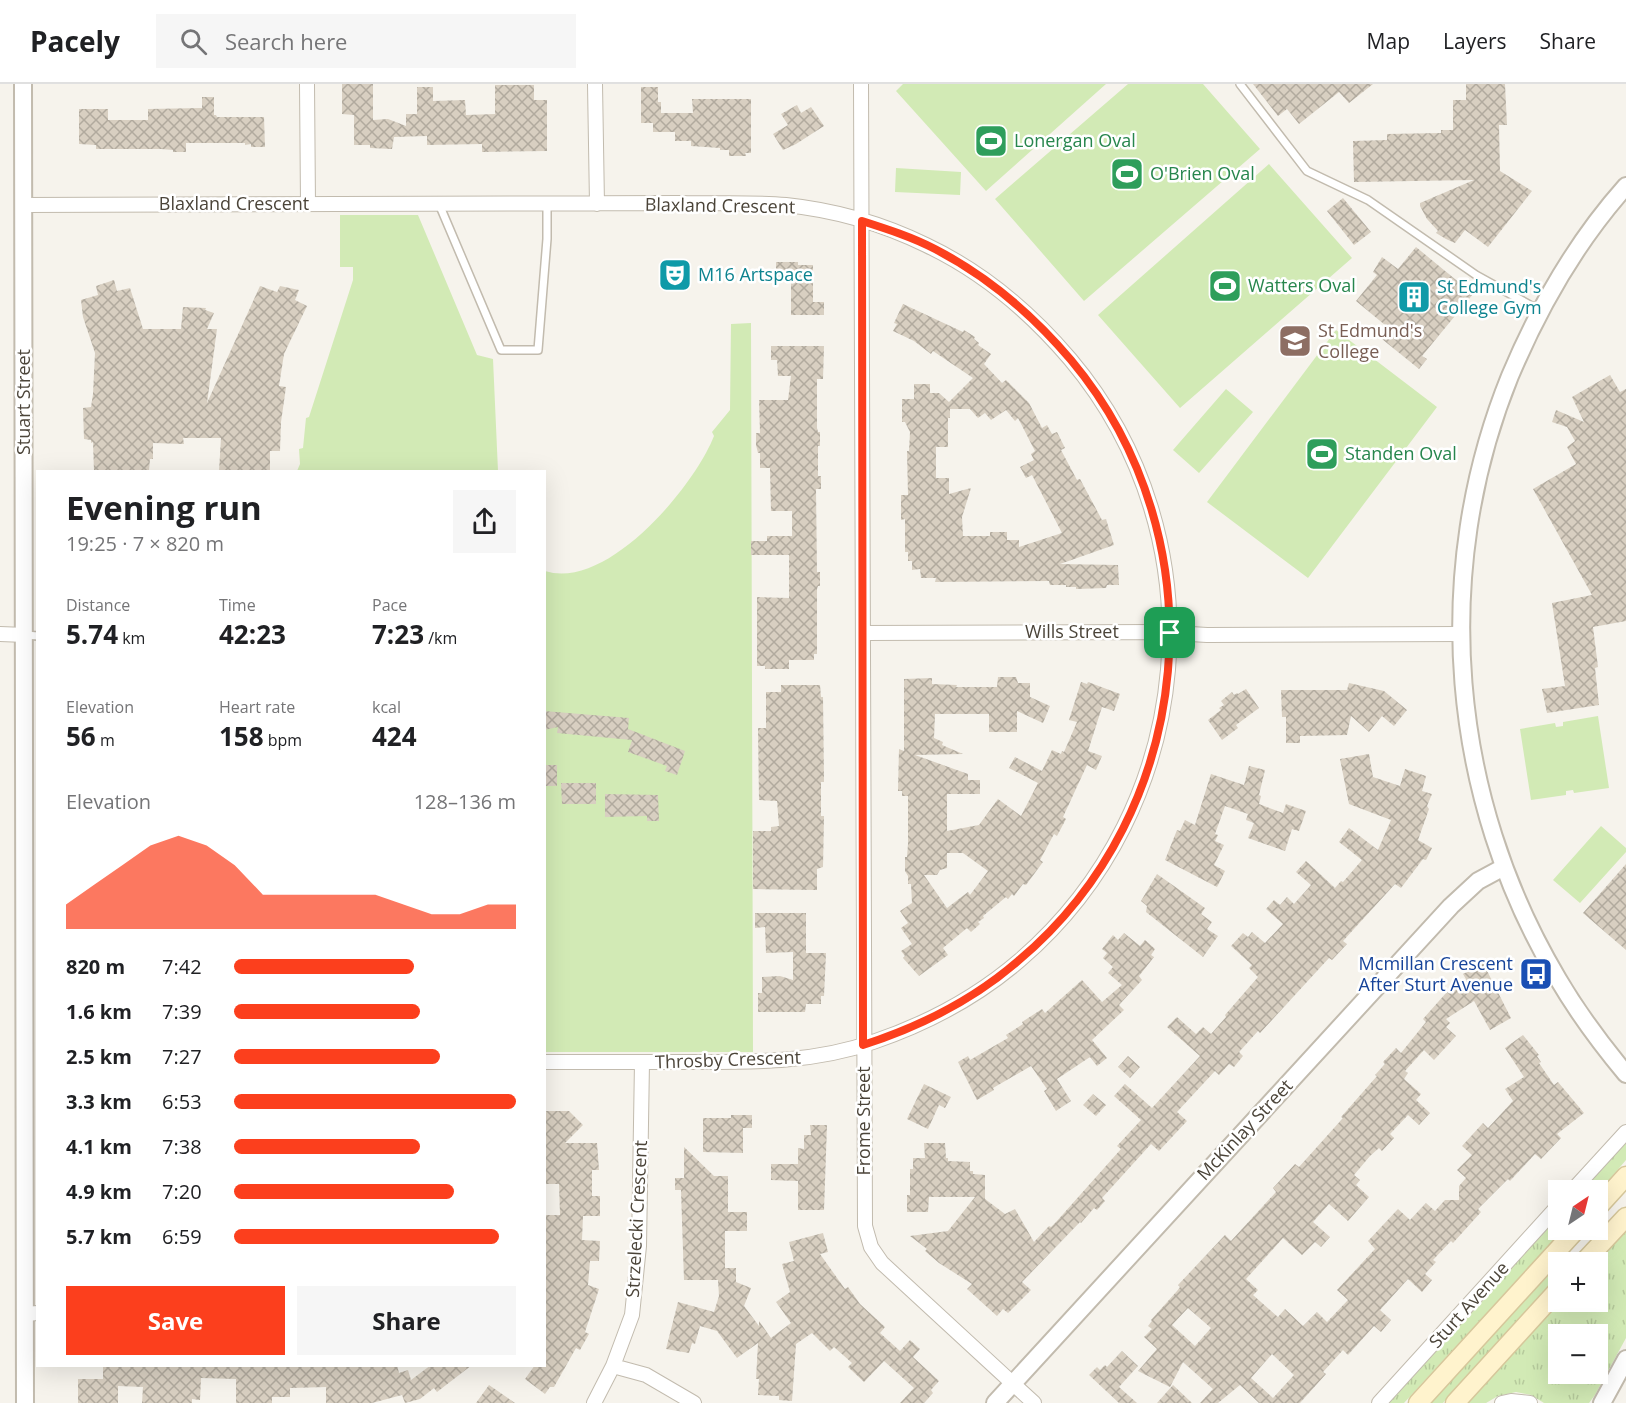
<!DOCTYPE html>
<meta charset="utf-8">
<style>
body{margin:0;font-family:"Open Sans",sans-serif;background:#f6f6f6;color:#202124;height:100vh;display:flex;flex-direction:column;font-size:22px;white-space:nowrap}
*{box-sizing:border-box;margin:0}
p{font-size:20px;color:#757577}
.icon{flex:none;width:33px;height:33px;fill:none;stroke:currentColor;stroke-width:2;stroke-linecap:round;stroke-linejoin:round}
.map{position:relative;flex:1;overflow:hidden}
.sheet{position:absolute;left:36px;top:386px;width:510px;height:897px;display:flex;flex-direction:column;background:#fff;border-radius:0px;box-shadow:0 6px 24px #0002}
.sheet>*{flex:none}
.needle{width:39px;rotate:35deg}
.controls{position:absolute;left:1548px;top:1096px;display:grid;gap:12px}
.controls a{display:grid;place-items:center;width:60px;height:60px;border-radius:0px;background:#fff;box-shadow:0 6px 24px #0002;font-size:30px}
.pin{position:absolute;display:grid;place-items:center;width:51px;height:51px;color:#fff;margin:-26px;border-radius:12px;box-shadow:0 3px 9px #0006}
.round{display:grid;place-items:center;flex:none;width:63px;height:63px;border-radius:0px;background:#f6f6f6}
.summary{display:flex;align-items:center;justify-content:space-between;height:102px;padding:0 30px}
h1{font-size:33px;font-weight:700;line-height:45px}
.stats{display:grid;grid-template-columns:repeat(3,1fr);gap:9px;height:102px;padding:6px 30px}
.stats div{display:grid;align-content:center}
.stats b{font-size:26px;font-weight:700}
.stats small{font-size:16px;font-weight:400}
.stats p{font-size:16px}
.chart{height:168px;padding:12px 30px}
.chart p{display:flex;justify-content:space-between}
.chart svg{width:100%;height:108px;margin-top:6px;fill:#fc3f1d;opacity:.7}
.cta{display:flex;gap:12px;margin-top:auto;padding:12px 30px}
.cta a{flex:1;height:69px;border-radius:0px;background:#fc3f1d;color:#fff;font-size:24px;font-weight:700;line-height:69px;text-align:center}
.cta a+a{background:#f6f6f6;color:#202124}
ul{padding:0 30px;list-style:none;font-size:20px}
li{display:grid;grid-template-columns:96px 72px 1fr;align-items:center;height:45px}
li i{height:15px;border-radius:8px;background:#fc3f1d}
header{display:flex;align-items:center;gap:36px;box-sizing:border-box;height:84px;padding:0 30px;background:#fff;border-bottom:2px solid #e0e0e0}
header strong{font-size:28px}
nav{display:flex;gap:33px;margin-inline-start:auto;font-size:21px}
.search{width:420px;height:54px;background:#f6f6f6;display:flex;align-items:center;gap:15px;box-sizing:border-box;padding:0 21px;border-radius:0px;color:#757577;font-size:22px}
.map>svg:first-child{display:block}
</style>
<header>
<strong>Pacely</strong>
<div class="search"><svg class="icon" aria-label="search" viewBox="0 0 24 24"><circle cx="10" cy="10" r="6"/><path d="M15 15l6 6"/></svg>Search here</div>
<nav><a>Map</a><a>Layers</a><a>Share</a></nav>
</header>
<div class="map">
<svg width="1626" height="1319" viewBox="0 0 1626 1319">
<defs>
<pattern id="grass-tufts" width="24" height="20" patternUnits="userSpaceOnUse" patternTransform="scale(1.5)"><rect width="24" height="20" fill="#d2eab5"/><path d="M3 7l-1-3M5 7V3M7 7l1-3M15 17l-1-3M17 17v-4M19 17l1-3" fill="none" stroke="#b6ca9c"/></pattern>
<pattern id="building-cross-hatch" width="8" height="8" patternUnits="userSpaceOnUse" patternTransform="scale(1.5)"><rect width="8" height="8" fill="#d8cfc1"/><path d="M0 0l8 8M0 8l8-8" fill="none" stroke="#b1aa9e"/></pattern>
</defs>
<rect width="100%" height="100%" fill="#f6f3ec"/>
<path fill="url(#grass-tufts)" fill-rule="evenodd" d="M1626 1059V1076L1598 1109V1107H1581Z
M1558 1132V1146H1563L1404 1319H1387Z
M1626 1146V1254L1595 1311 1589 1319H1544L1531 1311 1516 1308 1498 1312 1486 1319H1467L1560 1218H1598V1179H1596ZM1558 1251H1598V1290H1558Z
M1558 1182V1194L1443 1319H1429L1528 1211Z"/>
<path fill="#d2eab5" d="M903 0H1106L986 107 896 7Z
M1128 0H1203L1260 65 1084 217 995 115Z
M1269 80 1352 174 1180 324 1098 231Z
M896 84 961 88 960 111 895 108Z
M340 131H418L477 271 493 275 498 387H297L300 380 299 365 303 364 306 334 309 333 353 196V183H340Z
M751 239 753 968H545V487C607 507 694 403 714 352L712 348 730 326 731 240Z
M1336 246 1437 323 1308 494 1207 418Z
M1226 305 1253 328 1199 389 1173 366Z
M1598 632 1609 704 1574 709 1573 706 1566 707V711L1531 716 1520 645 1555 639 1556 643 1563 642V638Z
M1601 742 1626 764V768L1580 819 1553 796Z"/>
<path fill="url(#building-cross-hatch)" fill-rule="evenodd" d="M342 0H373V36L388 35 406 42V30H417V3H433V17L465 16 466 31 495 30V1H534V16H547V67L482 68V60L427 61V52L394 53 392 65 370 64V61H354V31L342 30Z
M1253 0H1373L1349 19 1339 8 1299 40 1287 25 1278 32Z
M1466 0H1505L1507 41H1499L1500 87 1532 107 1488 163 1465 146 1455 159 1446 155 1436 149 1438 147 1427 135 1420 122V119L1474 96 1354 98 1353 57 1387 56V50L1441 49V46H1453V16H1466Z
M641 3H658V18H661V29H693L692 15H751V69H745L746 72H729V66H720V64L691 62V57H675V48H653V39H641Z
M202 13H214V31H216L217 33H264L265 63H251V60L245 61V59H186V68H173V66L161 65H96V61L79 60V25H108V36H148V25L202 24Z
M797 21 801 29 811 23 824 42 796 60 783 66 773 50 788 41 781 30Z
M1343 114 1371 148 1354 161 1327 127Z
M1416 163 1473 210 1422 272 1427 275 1419 285 1377 251 1385 241 1356 217 1377 191 1373 188 1382 173 1398 185Z
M776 178H798V181H813V218H824V231H791V196L776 195Z
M114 196 117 207 130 204 143 245H181L183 223 206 224 205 226 214 229 207 245H217L207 319 260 202 277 208 280 202 299 206 295 216 307 222 284 270 279 302 286 303 281 338 280 367H270V387H219L221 354H183L184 360 153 359V375H150L149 387H94L93 358 91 359V356L84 355 83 324 91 323 93 310 95 269 83 233 81 216 98 211 96 202Z
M903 220 963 248 964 246 975 253 974 255 979 259 978 261 991 270 984 280 1002 299 1006 296 1029 319 1042 344 1047 341 1052 350 1057 348 1065 364 1061 366 1077 396 1080 395 1102 436 1106 435 1114 461 1060 480 1118 481 1119 501H1107L1106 504 1076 505V503H1066V501H1050L1049 497 935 498 936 494H921L920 485 912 486V477H908V468H905V435L901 436V411H908L907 367H909L910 348 905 338H902V315H914V300H930V309H939L949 318 973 294 933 267 931 270 914 257 893 247 897 240 894 239ZM950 325H970L978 334 985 329 991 336 1006 326 1015 337 1018 334 1035 367 1031 370 1034 376 1020 383 1026 394 1032 391 1062 449 1019 463V456H1007V448H990V452H963L962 433 971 404 949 410V394H936V363H948V334H950Z
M771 262H824L823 295H817V344L818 348H820V362H818V392H821V405H816L817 488H820V502H818L817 505V570H814V576H789V585H765V582H757V513L789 514V471H751V457H767V452H792V427H771L770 384H760V369H758L756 361V349H760L759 316H788L791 292H778L777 276H771Z
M1610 291 1620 308 1626 305V537L1593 543 1598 583 1595 584 1599 621 1547 629 1542 605 1565 602 1552 519 1592 511 1533 405 1576 380 1567 363 1575 357 1567 343 1552 338 1556 326 1584 338 1572 313Z
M998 593H1016L1018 599H1030V613L1050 622 1043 639 1017 627V648H989V630H935L934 654 943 658 942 661 963 670 915 671 968 690V696H980V710H947V747L979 741 998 715 1021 732 1038 699 1009 684 1015 673 1042 687 1052 666 1061 670 1062 667 1064 668 1077 638 1069 636 1081 598 1087 600 1088 598 1120 610 1114 627 1102 623 1088 667 1102 672 1096 686 1087 681 1063 733 1066 735 1057 752 1054 750 1040 776 1043 778 1026 801 1023 800 1014 812 1012 810 1008 815 1006 813 983 832 984 834 978 838 980 840 971 848 967 844 943 864 948 871 919 892 903 874 905 872 901 867 912 860 901 844 908 839 900 827 912 819 911 800H908V792L905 787V773H907L908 760V712H902V707H898L899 665 904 667V595L932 594V600L957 601 956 603H997ZM947 769H963L988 787 970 811 968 808 947 824 924 791H937L940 786 947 784Z
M1349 599 1384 607 1407 626 1394 642 1382 632 1369 648 1351 632 1347 651 1300 652V659H1286V633H1282L1281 606H1347Z
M781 601H820L821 613H823L824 698H821V732H824L823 783 817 785V806L753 805V747H771V743L779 742 777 717 759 716 758 644H766V608H781Z
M1246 605 1259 624 1236 641 1238 644 1222 656 1208 636 1221 626 1219 624 1224 621 1221 617 1232 608 1234 611 1237 609 1238 610Z
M544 627 629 634 628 645 685 667 677 691 665 687 667 682 628 668 632 656 557 649 558 643 544 646Z
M1369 670 1373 693 1400 702 1405 685 1426 692 1422 707 1432 710 1427 722 1429 725 1418 756 1432 764 1426 776 1423 775 1401 804 1395 800 1343 857 1347 860 1332 876 1329 874 1260 949 1258 947 1239 968 1243 972 1234 983 1229 980 1219 991 1215 987 1177 1028 1187 1037 1159 1067 1151 1060 1102 1114 1105 1117 1097 1126 1094 1124 1081 1139 1080 1138 1022 1198 1031 1206 1008 1229 1003 1225 997 1232 967 1205 972 1200 939 1179 925 1167 927 1165 910 1152 948 1147 975 1113H929L928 1128H907V1111H910V1085H913V1074H925L924 1059H945L946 1074H948V1077L970 1078V1087H973V1090L985 1091V1115L1005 1130 1015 1125 1034 1158 1049 1142 1051 1143 1056 1138 1121 1065 1117 1062 1141 1036 1114 1012 1125 1000 1152 1024 1200 972 1167 943 1177 933 1196 950 1203 943 1211 950 1226 933 1225 931 1258 893 1249 884 1252 881 1231 862 1243 849 1248 853 1252 848 1265 859 1283 840 1266 825 1274 816 1280 821 1287 813 1294 820 1311 801 1296 788 1306 777 1335 804 1341 797 1343 798 1362 776 1339 758 1349 744 1378 766 1391 736 1349 720 1340 675Z
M544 681H557V702H545Z
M1249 682 1265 686 1259 711 1261 712 1259 720 1283 729 1286 720 1306 727 1299 747 1292 745 1285 767 1248 754 1254 739 1246 736 1248 730 1225 722 1215 750 1218 751 1215 757 1224 761 1214 781 1225 787 1217 803 1165 776 1177 746 1180 747 1185 736 1195 741 1211 690 1244 701Z
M561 699H596V720H562Z
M605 710 658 711 659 737H647V732L605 733Z
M1626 780V866L1583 829Z
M1157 790 1205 824 1201 830 1212 838 1207 845 1218 852 1203 873 1146 828 1147 822 1141 817Z
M755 829H806V869H826L824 912H821V920H806L805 928H758V909H762V893L780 892 793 896V868L766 869 765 843 755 844Z
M1124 849 1140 862 1145 856 1155 865 1151 871 1154 873 1139 892 1142 896 1119 921 1124 926 1092 956 1107 974 1097 982 1090 973 1057 995 1071 1017 1056 1027 1044 1007 1047 1005 1031 982 993 1004 994 1006 977 1016 958 978 968 972 970 976 1008 954 1006 951 1023 940 1022 938 1042 925 1045 929 1082 896 1102 918 1122 901 1108 889 1113 883 1103 874 1107 869 1102 865 1113 851 1118 856Z
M1483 879 1511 934 1490 946 1474 917 1446 935 1450 939 1446 943 1456 952 1434 976 1424 966 1405 987 1408 989 1404 995 1421 1010 1416 1016 1430 1029 1419 1041 1408 1031 1390 1050 1394 1054 1382 1067 1379 1064 1370 1072 1354 1091 1360 1096 1356 1101 1369 1113 1348 1137 1329 1120 1313 1138 1330 1153 1321 1163 1315 1158 1302 1171 1283 1154 1246 1195 1258 1206 1253 1211 1278 1233 1285 1225 1303 1242 1317 1228 1327 1238 1348 1216 1337 1206 1375 1165 1368 1157 1398 1125 1410 1136 1426 1119 1435 1127 1445 1116H1459V1102L1466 1094 1457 1086 1472 1071 1462 1062 1483 1039 1488 1044 1513 1017 1505 1005 1524 993 1505 964 1523 951 1539 971 1537 972 1541 978 1539 979 1554 1001 1558 998 1584 1029 1557 1050 1561 1054 1541 1075 1535 1070 1510 1097 1508 1095 1478 1125 1481 1128 1453 1159 1451 1157 1433 1176 1436 1178 1425 1190 1432 1196 1422 1208 1408 1195 1380 1226 1391 1236 1381 1248 1374 1242 1348 1271 1343 1266 1323 1288 1326 1290 1300 1319H1259L1240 1301 1218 1319H1200L1213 1305 1183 1278 1170 1303 1138 1287 1157 1265 1144 1253 1152 1245 1148 1242 1152 1237 1151 1236 1177 1207 1180 1203 1178 1201 1225 1151 1231 1157 1276 1108 1273 1104 1295 1080 1299 1083 1343 1034 1341 1033 1377 992 1375 991 1385 980 1383 978 1396 964 1401 969 1426 938 1423 935 1446 909 1467 897 1463 890ZM1188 1224 1211 1244 1195 1262 1172 1241ZM1272 1270 1294 1291 1273 1314 1251 1294Z
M1128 972 1140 983 1130 994 1118 983Z
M924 1000 951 1013 945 1024 939 1021 928 1045 907 1035Z
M1093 1010 1106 1021 1096 1032 1083 1021Z
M544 1027H569L583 1041 565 1059H597L599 1086H592V1112H600V1132H583L582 1156 600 1157 599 1177H590L588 1201 599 1205 585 1248 589 1250 580 1266 576 1264 554 1303H550L545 1310 525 1295 535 1281H544V1131H560L559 1100H546Z
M731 1031H752V1044H743V1069L703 1068V1034H731Z
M810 1041H827L824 1126H798V1097L771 1096V1080H798V1064L804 1065V1051H811Z
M684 1063 714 1092H728V1128H747V1147H725V1184H736V1198L751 1204 744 1222 759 1242V1237L771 1254 791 1239 776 1218 790 1208 782 1180 794 1177 789 1158 823 1149 828 1168 820 1170 845 1205 848 1203 860 1220 885 1243 880 1249 900 1267 910 1256 920 1265 913 1273 939 1297 931 1306 933 1309 924 1319H900L914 1304 884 1277 864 1298 848 1283 852 1279 834 1263 830 1267 812 1249 796 1260 792 1317 779 1316V1312L758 1311 759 1295H756L758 1259 737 1274 717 1247 700 1242 695 1260 692 1259 689 1269 666 1265 678 1218 714 1228 719 1212 718 1196H684L681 1106H675V1094H684Z
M1122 1267 1138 1282 1119 1303 1137 1319H1119L1089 1291 1097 1283 1100 1286 1105 1281 1107 1283Z
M103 1281H135V1283H159V1281H397L399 1289 408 1286 411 1296 431 1281H472L437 1308 434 1304 420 1315 405 1319 402 1311 372 1319H326V1303L290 1304V1313H272V1319H236V1295L201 1294 200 1316 192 1315V1319H142L143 1303 118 1302V1319H78V1295H103Z
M489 1301 515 1319H476Z
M1173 1301 1192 1319H1157Z"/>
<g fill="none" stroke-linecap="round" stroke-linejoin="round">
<g stroke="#c2bbae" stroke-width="10">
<path id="service" d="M1240 0 1307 87 1368 116 1476 191 1539 226
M439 120 501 266H538L547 155V120
M25 551 38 552"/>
</g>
<g stroke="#c2bbae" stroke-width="16">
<path id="minor" d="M307 0 308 120
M595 0 597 120
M861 0 865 1142 871 1163 882 1179 1034 1319
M24 121 682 119C716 120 752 118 786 121 834 126 883 140 926 161 981 187 1030 228 1070 275 1221 454 1197 724 1020 876 977 913 926 940 873 958 813 979 752 978 690 978 641 978 593 978 544 978
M863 549 1158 548 1207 551 1461 550
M0 550 25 551
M1572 1107 1626 1048
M25 1230 38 1229
M613 1282 646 1291 694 1319
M594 1319 613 1282 632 1231 639 1162 642 978
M1379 1319 1558 1122
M1502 1319 1511 1317 1530 1319"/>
</g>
<g stroke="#c2bbae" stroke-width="20">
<path id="tertiary" d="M23 0 25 1319
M1626 102C1576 158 1539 223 1510 292 1430 489 1450 714 1558 895 1578 929 1601 960 1626 990
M995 1319 1451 822 1478 797 1504 783
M1602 1319 1626 1275"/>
</g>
<g stroke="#d6c79b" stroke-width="21">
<path id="secondary" d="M1598 1123 1626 1092
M1583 1179 1626 1133
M1418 1319 1576 1146
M1455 1319 1558 1206"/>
</g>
<use href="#service" stroke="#fff" stroke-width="7"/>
<use href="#minor" stroke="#fff" stroke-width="14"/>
<use href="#tertiary" stroke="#fff" stroke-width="16"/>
<use href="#secondary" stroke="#fff3cd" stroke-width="18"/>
</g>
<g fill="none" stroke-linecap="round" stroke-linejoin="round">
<g stroke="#fff" stroke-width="12">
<path id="route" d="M862 137C887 145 912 153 935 165 987 192 1033 231 1071 276 1221 455 1197 727 1018 877 973 916 919 943 863 961Z"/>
</g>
<use href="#route" stroke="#fc3f1d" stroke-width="8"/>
</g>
<defs>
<g id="stadium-square" transform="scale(1.725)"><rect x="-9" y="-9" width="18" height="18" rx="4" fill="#2e9e5b" stroke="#fff"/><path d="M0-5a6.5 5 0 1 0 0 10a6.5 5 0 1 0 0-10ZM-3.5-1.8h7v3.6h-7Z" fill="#fff"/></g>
<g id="theatre-square" transform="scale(1.725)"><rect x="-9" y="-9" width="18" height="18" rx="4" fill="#0f9aa8" stroke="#fff"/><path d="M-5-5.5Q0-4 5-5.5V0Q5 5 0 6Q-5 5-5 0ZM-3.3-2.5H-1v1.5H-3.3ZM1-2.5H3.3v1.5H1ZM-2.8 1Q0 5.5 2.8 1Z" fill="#fff"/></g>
<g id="building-square" transform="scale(1.725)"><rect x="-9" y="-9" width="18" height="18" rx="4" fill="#0f9aa8" stroke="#fff"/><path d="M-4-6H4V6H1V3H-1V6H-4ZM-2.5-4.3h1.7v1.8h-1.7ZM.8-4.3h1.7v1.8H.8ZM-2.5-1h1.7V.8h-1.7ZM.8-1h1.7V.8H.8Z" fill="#fff"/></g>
<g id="school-square" transform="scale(1.725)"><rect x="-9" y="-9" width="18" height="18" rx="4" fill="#8d6e63" stroke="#fff"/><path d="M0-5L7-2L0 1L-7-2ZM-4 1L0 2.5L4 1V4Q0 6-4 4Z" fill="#fff"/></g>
<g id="bus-square" transform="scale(1.725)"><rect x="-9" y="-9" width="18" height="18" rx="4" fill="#1a4fb4" stroke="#fff"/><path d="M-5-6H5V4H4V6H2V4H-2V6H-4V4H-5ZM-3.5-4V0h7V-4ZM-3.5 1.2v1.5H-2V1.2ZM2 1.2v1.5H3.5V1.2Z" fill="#fff"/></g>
</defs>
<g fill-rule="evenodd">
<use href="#stadium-square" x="991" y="57"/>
<use href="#stadium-square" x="1127" y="90"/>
<use href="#theatre-square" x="675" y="191"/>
<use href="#stadium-square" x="1225" y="202"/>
<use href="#building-square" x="1414" y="213"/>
<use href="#school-square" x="1295" y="257"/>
<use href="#stadium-square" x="1322" y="370"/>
<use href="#bus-square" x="1536" y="890"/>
</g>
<g text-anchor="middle" stroke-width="5" stroke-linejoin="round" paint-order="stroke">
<g font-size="18" fill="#27864d" stroke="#fff" text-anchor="start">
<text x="1014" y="63">Lonergan Oval</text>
<text x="1150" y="96">O'Brien Oval</text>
<text x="1248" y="208">Watters Oval</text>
<text x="1345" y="376">Standen Oval</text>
</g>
<g font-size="18" fill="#4b4439" stroke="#fff">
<text x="234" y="126">Blaxland Crescent</text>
<text transform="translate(720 122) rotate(1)" y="6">Blaxland Crescent</text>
<text transform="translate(24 318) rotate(-90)" y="6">Stuart Street</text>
<text x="1072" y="554">Wills Street</text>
<text transform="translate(728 976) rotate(-2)" y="6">Throsby Crescent</text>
<text transform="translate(864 1037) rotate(-90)" y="6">Frome Street</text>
<text transform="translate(1245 1046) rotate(-47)" y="6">McKinlay Street</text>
<text transform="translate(637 1135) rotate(-87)" y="6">Strzelecki Crescent</text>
<text transform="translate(1469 1221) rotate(-48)" y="6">Sturt Avenue</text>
</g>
<g font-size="18" fill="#0d838f" stroke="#fff" text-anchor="start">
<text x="698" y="197">M16 Artspace</text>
<text x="1437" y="209">St Edmund's<tspan x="1437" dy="21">College Gym</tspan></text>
</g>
<g font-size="18" fill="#785e54" stroke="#fff" text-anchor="start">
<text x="1318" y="253">St Edmund's<tspan x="1318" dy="21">College</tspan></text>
</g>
<g font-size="18" fill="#164399" stroke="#fff" text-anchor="end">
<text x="1513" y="886">Mcmillan Crescent<tspan x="1513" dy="21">After Sturt Avenue</tspan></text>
</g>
</g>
</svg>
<div class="controls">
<a><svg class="needle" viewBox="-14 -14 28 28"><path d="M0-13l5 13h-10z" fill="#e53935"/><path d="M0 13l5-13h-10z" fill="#757577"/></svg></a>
<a>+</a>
<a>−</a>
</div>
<div class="pin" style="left:1170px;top:549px;background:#1e9e55"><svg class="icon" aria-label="arrive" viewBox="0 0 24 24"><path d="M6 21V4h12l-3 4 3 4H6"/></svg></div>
<section class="sheet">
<div class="summary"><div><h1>Evening run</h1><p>19:25 · 7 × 820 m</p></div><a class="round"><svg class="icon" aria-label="share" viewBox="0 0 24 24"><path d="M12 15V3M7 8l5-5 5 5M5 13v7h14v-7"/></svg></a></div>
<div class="stats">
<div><p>Distance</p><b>5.74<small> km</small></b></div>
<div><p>Time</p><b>42:23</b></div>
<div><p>Pace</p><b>7:23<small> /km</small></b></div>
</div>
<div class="stats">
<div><p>Elevation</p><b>56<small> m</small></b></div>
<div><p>Heart rate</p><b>158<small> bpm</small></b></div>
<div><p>kcal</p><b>424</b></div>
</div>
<div class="chart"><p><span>Elevation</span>128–136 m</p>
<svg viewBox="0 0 160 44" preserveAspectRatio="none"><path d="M0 44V34L10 26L20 18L30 10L40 6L50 10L60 18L70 30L80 30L90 30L100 30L110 30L120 34L130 38L140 38L150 34L160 34V44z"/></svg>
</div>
<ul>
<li><b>820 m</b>7:42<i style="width:64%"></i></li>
<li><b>1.6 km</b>7:39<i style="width:66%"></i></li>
<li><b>2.5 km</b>7:27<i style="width:73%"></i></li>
<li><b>3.3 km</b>6:53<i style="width:100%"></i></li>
<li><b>4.1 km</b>7:38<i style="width:66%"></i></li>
<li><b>4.9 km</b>7:20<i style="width:78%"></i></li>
<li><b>5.7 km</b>6:59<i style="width:94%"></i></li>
</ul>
<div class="cta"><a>Save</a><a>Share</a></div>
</section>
</div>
